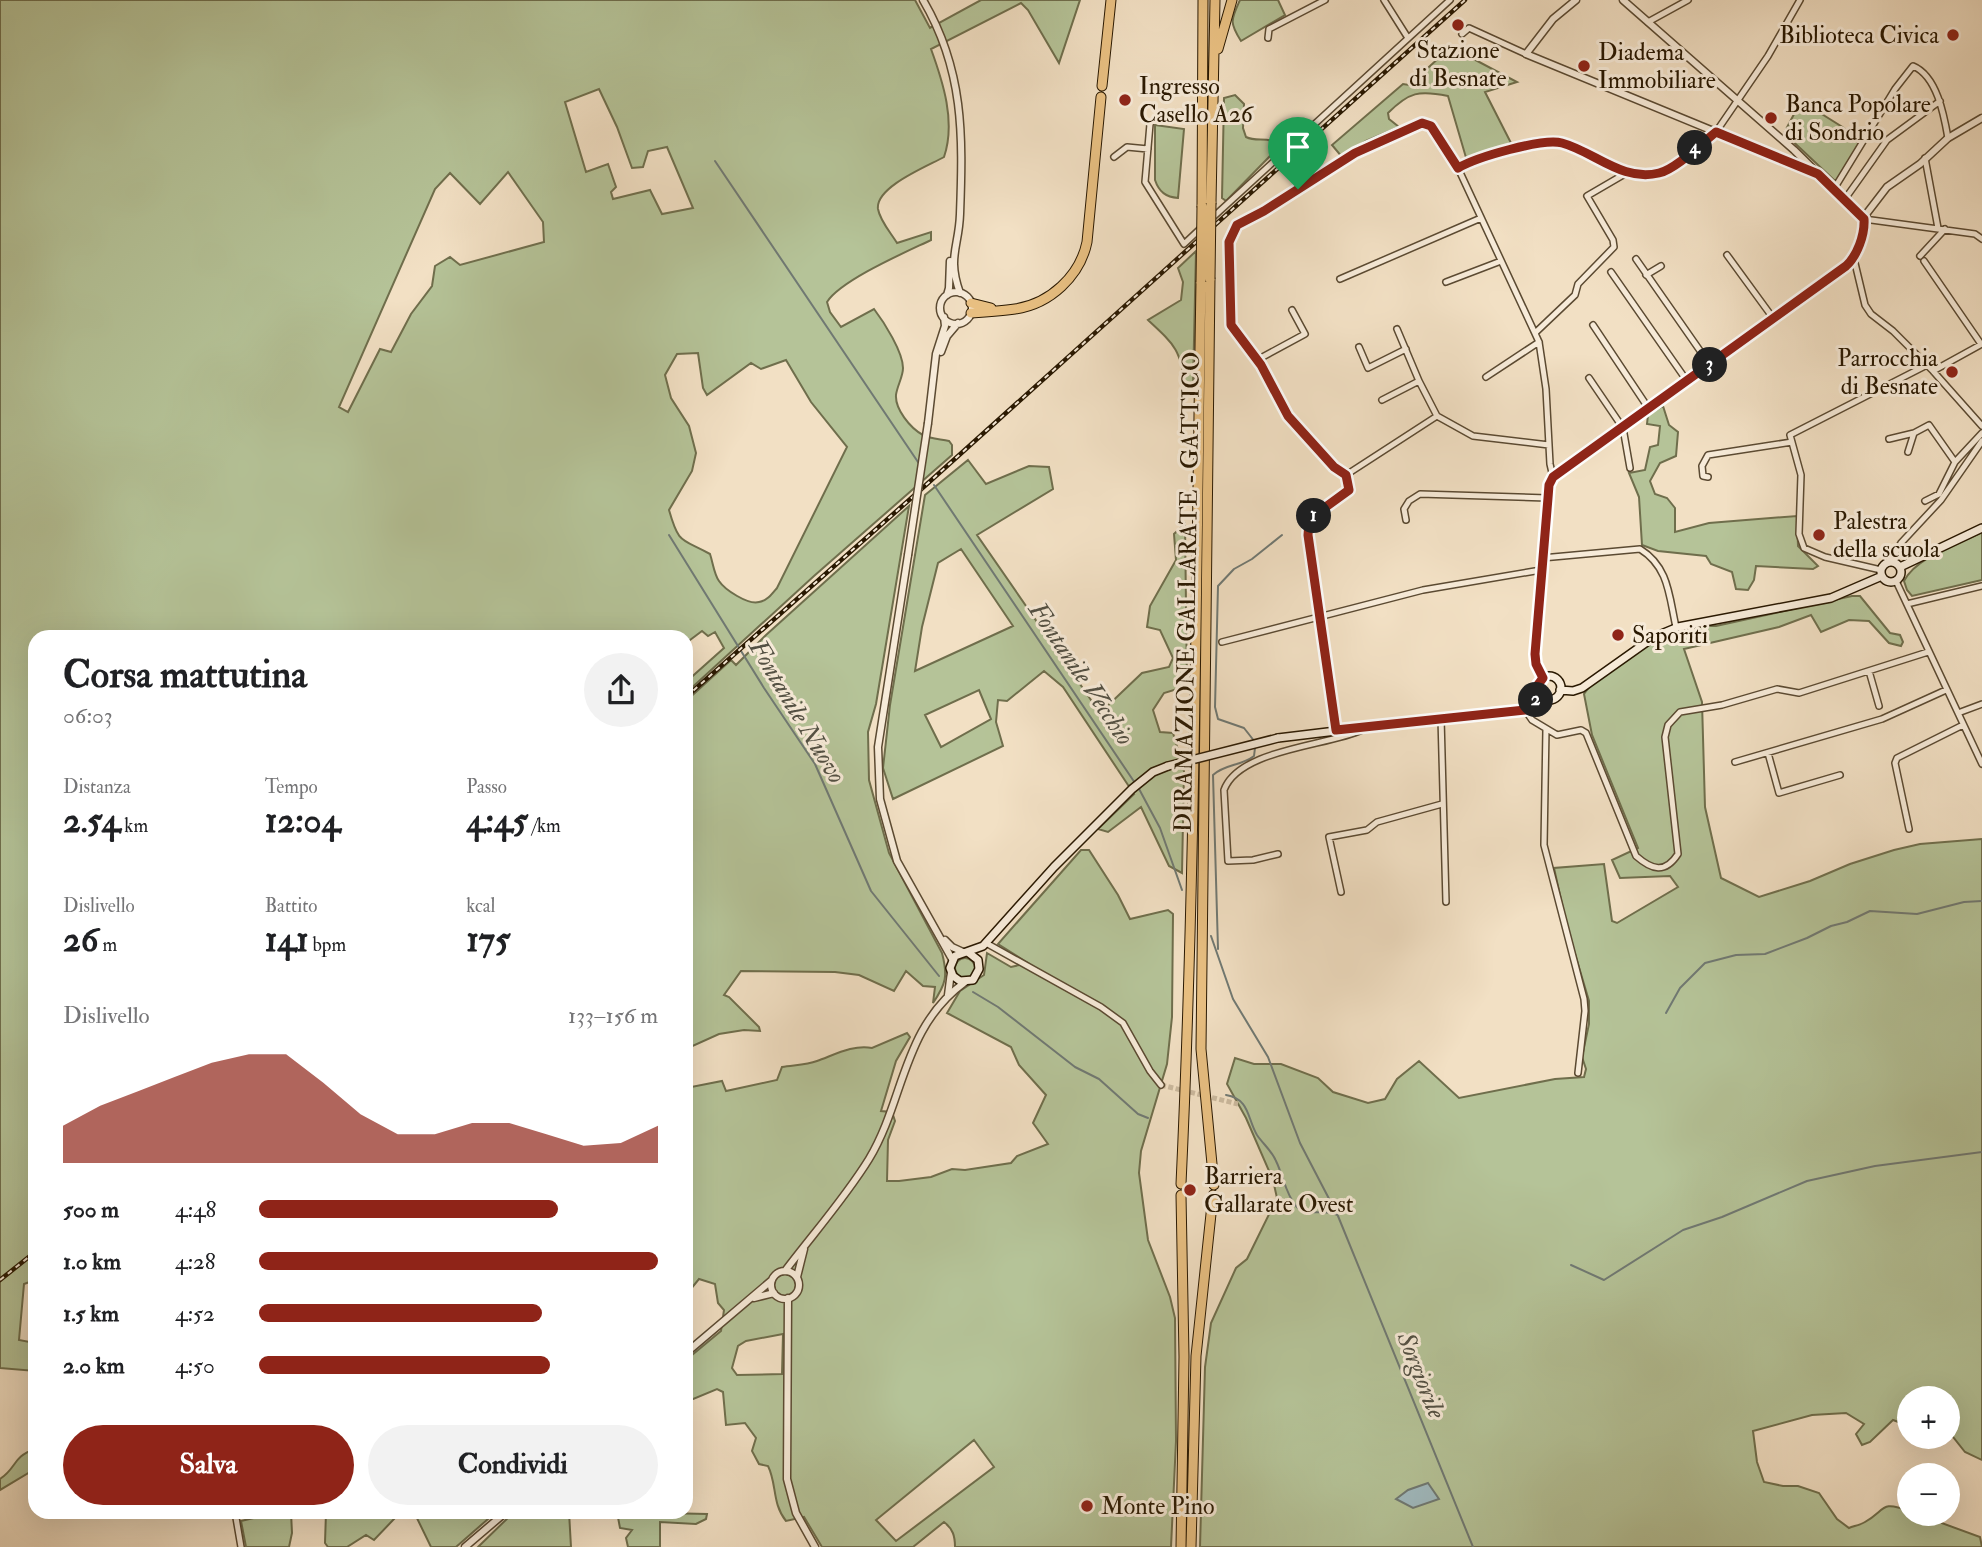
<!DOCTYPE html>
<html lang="it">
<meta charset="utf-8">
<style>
body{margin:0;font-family:"IM FELL Double Pica",serif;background:#f2f2f2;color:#202124;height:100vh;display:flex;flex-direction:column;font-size:26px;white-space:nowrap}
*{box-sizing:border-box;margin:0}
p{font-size:23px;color:#757577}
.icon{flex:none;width:38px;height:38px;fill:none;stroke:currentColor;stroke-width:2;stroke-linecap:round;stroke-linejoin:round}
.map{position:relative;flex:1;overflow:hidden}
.details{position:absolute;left:28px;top:630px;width:665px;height:889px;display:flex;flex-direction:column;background:#fff;border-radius:21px;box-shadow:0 7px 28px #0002}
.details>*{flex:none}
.fabs{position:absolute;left:1897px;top:1386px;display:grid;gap:14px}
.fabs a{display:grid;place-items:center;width:63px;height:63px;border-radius:50%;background:#fff;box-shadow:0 7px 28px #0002;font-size:35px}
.pin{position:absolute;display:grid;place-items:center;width:60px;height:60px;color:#fff;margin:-72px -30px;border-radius:50% 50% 50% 0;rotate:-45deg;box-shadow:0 0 7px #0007}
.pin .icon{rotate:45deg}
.km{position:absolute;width:35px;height:35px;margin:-18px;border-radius:50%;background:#222;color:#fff;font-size:19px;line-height:35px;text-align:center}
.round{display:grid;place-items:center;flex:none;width:74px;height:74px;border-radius:37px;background:#f2f2f2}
.head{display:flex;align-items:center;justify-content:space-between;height:119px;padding:0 35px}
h1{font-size:38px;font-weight:700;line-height:52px}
.metrics{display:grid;grid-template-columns:repeat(3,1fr);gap:10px;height:119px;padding:7px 35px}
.metrics div{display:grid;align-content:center}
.metrics b{font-size:35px;font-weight:700}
.metrics small{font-size:19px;font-weight:400}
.metrics p{font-size:19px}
.chart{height:196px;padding:14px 35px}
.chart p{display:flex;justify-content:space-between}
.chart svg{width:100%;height:126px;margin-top:7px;fill:#8f2418;opacity:.7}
.primary-button{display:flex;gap:14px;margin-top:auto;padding:14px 35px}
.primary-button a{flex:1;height:80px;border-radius:42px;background:#8f2418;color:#fff;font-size:28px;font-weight:700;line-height:80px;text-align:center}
.primary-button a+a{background:#f2f2f2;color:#202124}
ul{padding:0 35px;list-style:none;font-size:23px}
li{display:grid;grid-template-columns:112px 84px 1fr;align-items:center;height:52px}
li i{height:18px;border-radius:9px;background:#8f2418}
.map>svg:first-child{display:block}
</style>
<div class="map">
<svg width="1982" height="1547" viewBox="0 0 1982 1547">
<rect width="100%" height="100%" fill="#f2e0c4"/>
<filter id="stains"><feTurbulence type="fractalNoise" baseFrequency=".00286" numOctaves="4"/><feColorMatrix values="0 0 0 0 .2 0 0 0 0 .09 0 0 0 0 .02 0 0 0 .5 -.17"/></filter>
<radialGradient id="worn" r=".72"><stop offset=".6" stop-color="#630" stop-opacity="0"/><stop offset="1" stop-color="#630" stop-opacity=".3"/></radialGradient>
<path fill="#b5c398" stroke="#6f6e4c" stroke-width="2" fill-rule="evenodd" d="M0 0H915L930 28 981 0H1080L1059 63 1028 10 1021 3 931 49C943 82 956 122 944 157 928 166 875 187 878 209 880 221 891 233 897 243L931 232V240C906 252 841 280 827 302L830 312 841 327 874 309C884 322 903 352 903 368 903 377 897 386 896 395 895 409 910 428 923 435 931 439 940 439 949 441L952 445V455L814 576 686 693V682L724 648 715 632 708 636 702 631 686 643V637H35V1280L24 1284 19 1340 35 1343V1371L0 1368ZM599 89 617 127 632 168 643 167 648 151 667 147 693 208 662 214 650 190 613 199 611 192 616 187 608 164 586 172 565 102ZM508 172 543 222 544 242 460 265 450 257 435 266 432 286 411 314 391 352 380 349 348 412 339 407 435 189 450 173 480 204ZM698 353 703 388 707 395 751 363 761 369 786 360 811 402 847 447 777 588C772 594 767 601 759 602 748 605 725 590 719 581 714 574 713 563 710 554 681 538 679 545 669 510L692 471 696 453 689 426 671 398 665 375 677 354Z
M1240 0H1278L1285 15 1241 41C1229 22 1231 20 1240 0Z
M1451 47 1517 82 1485 92 1511 143 1467 161 1448 96C1419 90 1409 92 1388 113L1389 119 1399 127 1366 141 1342 157 1332 145 1403 84 1409 85Z
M1235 95 1244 104 1243 128 1246 137C1256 142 1265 137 1275 142L1273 153 1226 201 1222 198 1224 98Z
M1801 101 1844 128 1860 145 1838 180H1834L1784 133Z
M1155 125 1184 129 1178 198C1166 197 1159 192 1155 180Z
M1196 251 1193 385 1185 387C1181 350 1175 345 1148 320L1181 300 1183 282 1178 268Z
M1663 406 1669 425 1678 432 1676 456 1660 463 1650 481 1655 494 1667 498 1675 508V532L1709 523 1797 516 1798 546 1818 566 1813 569 1756 566 1754 580 1748 590 1736 589 1732 572 1711 564 1706 556 1658 551 1642 545 1639 497 1629 473 1645 470 1650 447 1658 445 1660 426 1647 424 1648 415Z
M968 460 986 484 1029 466 1049 467 1053 489 977 535 1100 713 1142 673 1169 667 1173 658 1160 630 1147 627 1150 606 1176 560 1174 534 1185 524 1187 686 1164 693 1153 710 1160 732 1173 733 1184 771 1182 873 1169 866 1141 807 1108 832 1098 829 1134 794 1063 687 1044 671 1007 701 998 700 996 722 1003 746 893 799 883 768 890 705 925 495ZM961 549 1013 626 915 671 922 627 938 563ZM979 690 991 719 941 747 925 715Z
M909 506 876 704 868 732 869 780 889 853 942 953C948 976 946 984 933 1003L935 987 923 986 906 971 894 991 859 975 835 972 741 971 724 995 729 997 759 1027 760 1031 744 1030 719 1034 686 1049V701L731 660 736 665 766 635Z
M1982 532V580L1912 596 1907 590 1904 581C1916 557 1959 544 1982 532Z
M1852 596H1860L1890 633 1900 635 1903 642 1901 646 1889 643 1869 621 1849 620 1821 632 1811 615 1779 627 1684 649 1702 702 1705 807 1721 878 1759 897 1810 881 1850 864 1894 850 1920 844 1982 839V1460L1965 1452 1953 1437 1948 1436V1398H1909V1426L1893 1420 1870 1442 1862 1445 1856 1434 1864 1424 1846 1413 1812 1415 1753 1431 1757 1462 1764 1482 1783 1486H1798L1819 1493 1837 1519 1849 1528C1854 1526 1860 1525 1865 1522 1886 1510 1880 1500 1909 1511V1514H1917L1980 1537 1982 1547H1200L1205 1367 1211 1323 1236 1268 1247 1259 1277 1198 1273 1180 1246 1118 1227 1084 1235 1058 1254 1064H1281L1318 1078 1333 1092 1368 1103 1385 1099 1397 1079 1419 1061 1459 1098 1555 1079 1584 1077 1586 1069 1582 1057 1589 1024V1001L1567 927 1554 868 1604 864 1612 921 1617 923 1678 887 1670 876 1620 878 1612 860 1638 848 1592 735 1584 694 1590 686C1620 667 1657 628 1693 625 1701 625 1708 626 1716 626Z
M1081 850H1089L1118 895 1130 919 1168 910 1173 914 1172 1017 1167 1064 1141 1151 1139 1173 1148 1240 1170 1297 1175 1318 1176 1441 1171 1547H955C955 1536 953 1529 944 1522L913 1547H822L804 1517 786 1521C772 1504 777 1484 768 1466L759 1464 752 1451 756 1438 745 1423 726 1425 723 1392 717 1389 686 1402V1360L721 1331 724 1310 718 1303 715 1284 699 1279 686 1295V1088L722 1081 726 1091 777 1080 782 1067C793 1065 806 1065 817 1061 834 1055 854 1044 872 1048L907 1033 910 1037 896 1061 881 1111 892 1112 895 1121 888 1140 887 1181H899L931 1177 952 1169 965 1170 1011 1163 1017 1156 1048 1144 1033 1123 1046 1095 1019 1065 1011 1047 947 1013 960 991 984 975 987 953 1011 967 1028 963 998 944ZM783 1334 782 1374 737 1375 732 1368 738 1346 746 1341ZM974 1440 994 1467 896 1541 876 1520Z
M955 968a10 10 0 1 1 20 0a10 10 0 1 1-20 0Z
M35 1449V1469L0 1490V1479C17 1468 12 1457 35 1449Z
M278 1512H291L292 1533 289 1547H246L241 1521Z
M326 1512H397L395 1518 374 1540 366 1535 347 1547H328L325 1543Z
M414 1512H496L456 1547H431Z
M514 1512H569L571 1547H478Z
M617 1512 707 1514 706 1519 696 1524 660 1522V1547H628L626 1538 632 1530 620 1528Z"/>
<path fill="#a0babf" stroke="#707973" stroke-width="2" d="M1428 1483 1439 1499 1413 1508 1396 1499 1408 1490Z"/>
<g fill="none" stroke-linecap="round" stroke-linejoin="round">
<path stroke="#707973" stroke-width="2" d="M715 161 920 465
M934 485 1135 783
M669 535 764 688 815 764 871 891 939 976
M1255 742 1244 728 1218 719 1215 707 1218 586 1234 569 1252 559 1282 535
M1138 787 1160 828 1182 890
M1211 936 1233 999 1268 1057 1300 1143 1338 1216 1473 1547
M1218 949 1213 775C1225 764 1241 766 1254 756L1255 748
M973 992 998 1007 1075 1067 1099 1079 1138 1114 1148 1118
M1666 1013 1680 988 1705 963 1736 955 1765 954 1807 938 1831 926 1847 922 1870 911 1917 914 1964 902 1982 901
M1226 1095C1250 1099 1247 1118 1257 1135 1263 1144 1272 1151 1276 1161 1283 1175 1286 1195 1296 1206 1306 1218 1325 1208 1337 1215
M1571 1265 1604 1280 1683 1230 1722 1217 1807 1181 1875 1166 1982 1152"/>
<path stroke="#cab89d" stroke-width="5" stroke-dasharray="5 2.5" stroke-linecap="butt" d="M1161 1085 1238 1104"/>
<g stroke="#5b4a32" stroke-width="8">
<path id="minor" d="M1384 0 1408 38
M1648 22 1688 0
M1462 34 1469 28 1526 54
M1268 38 1269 29 1325 0
M1150 124 1145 182 1184 244 1201 228
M1283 153 1295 169 1298 189
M1114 157 1127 147 1148 149
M1925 158 1938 228
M1458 168 1536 142 1552 141 1565 144 1617 169 1644 173 1666 170 1716 132 1768 56 1800 0
M1834 189 1895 89 1913 66C1937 76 1944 115 1948 138
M1845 199 1887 140 1940 101
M1211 219 1450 0
M1864 219 1975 234 1982 239
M1727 255 1773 318
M1920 256 1945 229
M1636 259 1710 365
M1854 259 1865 305 1871 314 1893 331 1933 371 1982 426
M1924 261 1981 344
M1611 272 1687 381
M1646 275 1661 266
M1340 279 1481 218
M1446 282 1501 261
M1593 325 1649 409
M1397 329 1419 381
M1535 333 1575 295 1578 284 1614 247 1613 240 1587 196 1623 175 1626 171
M1359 347 1368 368 1406 349
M1257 360 1305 334 1292 310
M1933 371 1982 344
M1486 377 1539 342
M1589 378 1623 428 1630 468
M1382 400 1419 381 1437 416
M1437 416 1473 436 1549 445
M1889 439 1914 433 1929 425 1955 462
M1908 452 1914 433
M1346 475 1333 467 1324 457 1288 416 1260 365 1231 325 1229 242 1237 225 1264 210 1355 154 1422 123 1431 126 1458 168 1539 342 1546 389 1550 464 1553 477
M1346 475 1437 416
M1708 477 1703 476 1702 466 1708 455 1792 442
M1925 501 1939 494 1955 462 1982 433
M1406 520 1404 509 1409 501 1420 494 1547 498
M1542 558 1640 549C1669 567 1669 596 1676 627
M1890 562 1901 543 1941 500 1982 441
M1881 570 1825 557 1804 548 1799 534 1801 475 1790 435 1927 365
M1896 581 1982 764
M1907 604 1982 586
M1222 642 1423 590 1541 570
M1869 671 1879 706
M1525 710 1532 720 1557 735 1581 730 1586 733 1636 856C1652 870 1665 874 1678 854L1665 737 1668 725 1680 712 1722 705 1777 689 1799 693 1928 652
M1958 713 1982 704
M1441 718 1446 902
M1546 729 1544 845 1584 999 1585 1011 1578 1073
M1336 730 1308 535 1309 522 1313 517 1349 490 1346 475
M1768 753 1779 793 1840 775
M1735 762 1882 719 1946 690
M1909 829 1895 763 1897 758 1963 725
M1278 854 1253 860 1228 861 1224 790C1239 749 1327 746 1362 730
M1341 892 1329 837 1367 830 1377 822 1442 804
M986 943 1101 1007 1123 1023 1150 1071 1161 1085
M235 1512 241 1547"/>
</g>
<g stroke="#5b4a32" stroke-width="9">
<path id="tertiary" d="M923 0C964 70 963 135 960 214 959 247 947 257 960 293
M1576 0 1553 19 1526 54 1818 174
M1623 0 1794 150 1864 219
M940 308a16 16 0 1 1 32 0a16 16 0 1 1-32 0Z
M947 295 949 288 950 261
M941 352 947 336 958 323
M928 423 936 354 945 326 944 317
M908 555 878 747 880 799 897 861 952 959
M1543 678 1536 664 1535 654 1547 498 1549 485 1553 477 1846 266 1854 259 1867 213 1887 187 1920 164 1948 138 1982 118
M945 940 952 947 963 952
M948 995 951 972
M785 1271C813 1234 845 1198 869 1159 905 1099 902 1028 965 982
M771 1285a14 14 0 1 1 28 0a14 14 0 1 1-28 0Z
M797 1277 804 1249
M754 1298 774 1293
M788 1298 787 1479 796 1513 815 1547
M686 1353 772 1280
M465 1547 506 1512"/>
</g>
<g stroke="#291801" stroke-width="10">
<path id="secondary" d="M1881 572a10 10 0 1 1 20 0a10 10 0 1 1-20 0Z
M1900 567 1982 528
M1537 688a12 12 0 1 1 24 0a12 12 0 1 1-24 0Z
M1560 690 1573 691 1582 688 1654 637 1678 627 1831 598 1882 576
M1278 738 1485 713 1525 710 1540 695
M969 953 978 960 979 969 973 980 960 981 953 976 950 968 955 956 983 946 1054 867 1132 789 1153 772 1168 766"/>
</g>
<g stroke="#291801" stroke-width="11">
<path id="motorway" d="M1218 49 1232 0
M1102 86 1111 0
M1211 203 1215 0
M1202 206 1203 0
M1210 279 1201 1049 1214 1185
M971 303 991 308
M971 313C986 312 1001 311 1015 309 1050 304 1080 276 1087 242L1101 97
M1181 1184C1195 884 1196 583 1201 282
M1181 1547 1184 1357 1181 1195
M1191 1547 1196 1356 1213 1195"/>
</g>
<use href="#minor" stroke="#f7ebd9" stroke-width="5"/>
<use href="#tertiary" stroke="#f7ebd9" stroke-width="6"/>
<use href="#secondary" stroke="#f7ebd9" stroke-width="7"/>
<use href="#motorway" stroke="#e9c082" stroke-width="9"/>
<g stroke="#291801" stroke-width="4.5">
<path id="rail" d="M686 697 917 493 1465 0
M0 1280 35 1252"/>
</g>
<use href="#rail" stroke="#f7ebd9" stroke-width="2" stroke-dasharray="5" stroke-linecap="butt"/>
<g stroke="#5b4a32" stroke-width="9" stroke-linecap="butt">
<path id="tertiary-bridge" d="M908 555 928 423"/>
</g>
<g stroke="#291801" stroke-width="10" stroke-linecap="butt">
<path id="secondary-bridge" d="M1168 766 1278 738"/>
</g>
<g stroke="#291801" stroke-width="11" stroke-linecap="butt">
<path id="motorway-bridge" d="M1210 279 1211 203
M1201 282 1202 206"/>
</g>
<use href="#tertiary-bridge" stroke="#f7ebd9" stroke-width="6"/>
<use href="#secondary-bridge" stroke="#f7ebd9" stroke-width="7"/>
<use href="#motorway-bridge" stroke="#e9c082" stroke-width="9"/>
</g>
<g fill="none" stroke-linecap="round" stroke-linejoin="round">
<g stroke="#fff" stroke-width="14">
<path id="route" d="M1422 123 1431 126 1458 168C1477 157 1542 138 1562 143 1595 152 1622 182 1659 173 1676 169 1702 143 1716 132L1818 174 1864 219C1865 235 1857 256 1846 266L1553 477 1549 485 1548 498 1535 654 1536 664 1543 678 1537 686 1540 695 1525 710 1336 730 1308 535 1309 522 1312 517 1349 490 1346 475 1334 467 1288 416 1261 365 1231 325 1229 242 1237 225 1264 211 1355 153Z"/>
</g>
<use href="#route" stroke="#8f2418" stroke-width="9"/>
</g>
<g fill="#8f2418" stroke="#f7ebd9" stroke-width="2.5">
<circle cx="1458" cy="25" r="7"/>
<circle cx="1953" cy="35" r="7"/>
<circle cx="1584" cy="66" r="7"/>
<circle cx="1125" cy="100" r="7"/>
<circle cx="1771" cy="118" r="7"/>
<circle cx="1952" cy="372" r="7"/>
<circle cx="1819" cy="535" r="7"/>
<circle cx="1618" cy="635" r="7"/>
<circle cx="1190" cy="1190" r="7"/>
<circle cx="1087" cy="1506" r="7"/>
</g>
<g text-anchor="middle" stroke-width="6" stroke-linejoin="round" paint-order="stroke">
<g font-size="24" fill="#291801" stroke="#f7ebd9" text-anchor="start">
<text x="1939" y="43" text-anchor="end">Biblioteca Civica</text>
<text x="1458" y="58" text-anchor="middle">Stazione<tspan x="1458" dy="28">di Besnate</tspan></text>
<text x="1598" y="60">Diadema<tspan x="1598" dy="28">Immobiliare</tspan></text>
<text x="1139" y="94">Ingresso<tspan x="1139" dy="28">Casello A26</tspan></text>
<text x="1785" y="112">Banca Popolare<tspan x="1785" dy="28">di Sondrio</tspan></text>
<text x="1938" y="366" text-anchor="end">Parrocchia<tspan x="1938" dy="28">di Besnate</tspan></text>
<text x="1833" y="529">Palestra<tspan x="1833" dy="28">della scuola</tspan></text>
<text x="1632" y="643">Saporiti</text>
<text x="1204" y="1184">Barriera<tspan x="1204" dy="28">Gallarate Ovest</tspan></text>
<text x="1101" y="1514">Monte Pino</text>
</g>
<g font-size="24" fill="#291801" stroke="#f7ebd9">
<text transform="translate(1187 592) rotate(-89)" y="8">DIRAMAZIONE GALLARATE - GATTICO</text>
</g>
<g font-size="26" font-style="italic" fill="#535144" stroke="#f7ebd9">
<text transform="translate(1082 673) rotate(56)" y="9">Fontanile Vecchio</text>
<text transform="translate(798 711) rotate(59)" y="9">Fontanile Nuovo</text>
<text transform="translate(1422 1375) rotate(68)" y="9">Sorgiorile</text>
</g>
</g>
<rect width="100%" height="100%" filter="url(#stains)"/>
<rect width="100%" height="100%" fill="url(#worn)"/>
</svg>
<div class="fabs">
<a>+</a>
<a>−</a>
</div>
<div class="pin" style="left:1298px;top:189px;background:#1e9e55"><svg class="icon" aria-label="arrive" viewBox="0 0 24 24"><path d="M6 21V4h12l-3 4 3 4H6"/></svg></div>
<b class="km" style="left:1314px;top:516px">1</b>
<b class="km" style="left:1536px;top:700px">2</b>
<b class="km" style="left:1710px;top:365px">3</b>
<b class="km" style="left:1695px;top:148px">4</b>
<section class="details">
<div class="head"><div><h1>Corsa mattutina</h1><p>06:03</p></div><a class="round"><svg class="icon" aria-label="share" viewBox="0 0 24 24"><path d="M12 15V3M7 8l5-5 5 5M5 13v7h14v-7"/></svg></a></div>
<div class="metrics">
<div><p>Distanza</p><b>2.54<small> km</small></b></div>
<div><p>Tempo</p><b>12:04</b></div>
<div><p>Passo</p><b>4:45<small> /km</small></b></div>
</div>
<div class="metrics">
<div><p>Dislivello</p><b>26<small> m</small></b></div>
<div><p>Battito</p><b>141<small> bpm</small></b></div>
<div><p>kcal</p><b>175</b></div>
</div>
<div class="chart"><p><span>Dislivello</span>133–156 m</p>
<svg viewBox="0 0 160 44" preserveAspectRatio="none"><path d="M0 44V31L10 24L20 19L30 14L40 9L50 6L60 6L70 16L80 27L90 34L100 34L110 30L120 30L130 34L140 38L150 37L160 31V44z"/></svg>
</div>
<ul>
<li><b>500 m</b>4:48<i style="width:75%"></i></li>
<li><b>1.0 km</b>4:28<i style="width:100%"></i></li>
<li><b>1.5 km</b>4:52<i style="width:71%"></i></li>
<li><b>2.0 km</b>4:50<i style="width:73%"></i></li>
</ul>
<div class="primary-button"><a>Salva</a><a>Condividi</a></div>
</section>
</div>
